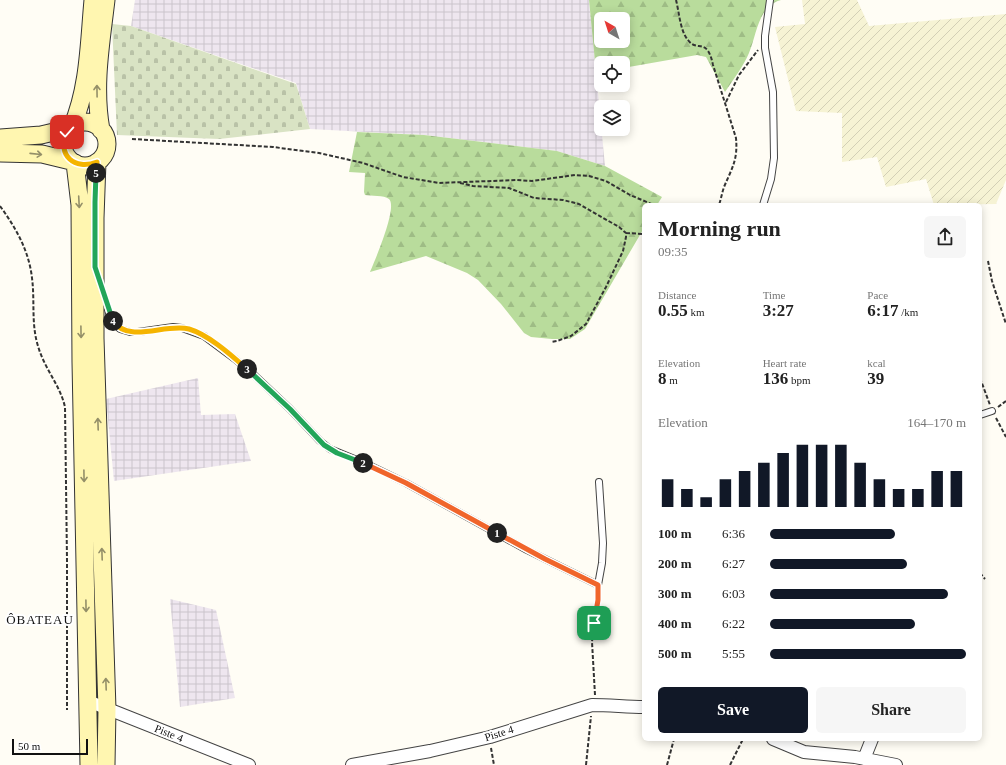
<!DOCTYPE html>
<meta charset="utf-8">
<style>
body{margin:0;font-family:Georgia,serif;background:#f6f6f6;color:#222;height:100vh;display:flex;flex-direction:column;font-size:15px;white-space:nowrap}
*{box-sizing:border-box;margin:0}
p{font-size:13px;color:#767676}
.icon{flex:none;width:22px;height:22px;fill:none;stroke:currentColor;stroke-width:2;stroke-linecap:round;stroke-linejoin:round}
.map{position:relative;flex:1;overflow:hidden}
.sheet{position:absolute;left:642px;top:203px;width:340px;height:538px;display:flex;flex-direction:column;background:#fff;border-radius:6px;box-shadow:0 2px 10px #0003}
.sheet>*{flex:none}
.needle{width:26px;rotate:321deg}
.buttons{position:absolute;left:594px;top:12px;display:grid;gap:8px}
.buttons a{display:grid;place-items:center;width:36px;height:36px;border-radius:6px;background:#fff;box-shadow:0 2px 10px #0003;font-size:20px}
.scale{position:absolute;left:12px;bottom:10px;width:76px;box-sizing:border-box;padding-left:4px;border:2px solid #111;border-top:0;font-size:11px;line-height:14px;white-space:nowrap;color:#111;-webkit-text-stroke:3px #fff;paint-order:stroke}
.pin{position:absolute;display:grid;place-items:center;width:34px;height:34px;color:#fff;margin:-17px;border-radius:8px;box-shadow:0 2px 6px #0006}
.km{position:absolute;width:20px;height:20px;margin:-10px;border-radius:50%;background:#222;color:#fff;font-size:11px;line-height:20px;text-align:center}
.round{display:grid;place-items:center;flex:none;width:42px;height:42px;border-radius:6px;background:#f6f6f6}
.headline{display:flex;align-items:center;justify-content:space-between;height:68px;padding:0 16px}
h1{font-size:22px;font-weight:700;line-height:30px}
.stats{display:grid;grid-template-columns:repeat(3,1fr);gap:6px;height:68px;padding:4px 16px}
.stats div{display:grid;align-content:center}
.stats b{font-size:17px;font-weight:700}
.stats small{font-size:11px;font-weight:400}
.stats p{font-size:11px}
.chart{height:112px;padding:8px 16px}
.chart p{display:flex;justify-content:space-between}
.chart svg{width:100%;height:72px;margin-top:4px;stroke:#111827;stroke-width:6}
.cta{display:flex;gap:8px;margin-top:auto;padding:8px 16px}
.cta a{flex:1;height:46px;border-radius:6px;background:#111827;color:#fff;font-size:16px;font-weight:700;line-height:46px;text-align:center}
.cta a+a{background:#f6f6f6;color:#222}
ul{padding:0 16px;list-style:none;font-size:13px}
li{display:grid;grid-template-columns:64px 48px 1fr;align-items:center;height:30px}
li i{height:10px;border-radius:5px;background:#111827}
.map>svg:first-child{display:block}
</style>
<div class="map">
<svg width="1006" height="765" viewBox="0 0 1006 765">
<defs>
<pattern id="industrial-grid" width="8" height="8" patternUnits="userSpaceOnUse"><rect width="8" height="8" fill="#eee6ef"/><path d="M0 4h8M4 0v8" fill="none" stroke="#cbc4cc"/></pattern>
<pattern id="farmland-furrows" width="10" height="10" patternUnits="userSpaceOnUse"><rect width="10" height="10" fill="#f6f3d4"/><path d="M-1 1l2-2M0 10L10 0M9 11l2-2" fill="none" stroke="#d2cfb5"/></pattern>
<pattern id="forest-firs" width="22" height="20" patternUnits="userSpaceOnUse"><rect width="22" height="20" fill="#b9dc9c"/><path d="M5 1l3.5 6h-7zM16 11l3.5 6h-7z" fill="#9ebc85"/></pattern>
<pattern id="cemetery-stones" width="16" height="16" patternUnits="userSpaceOnUse"><rect width="16" height="16" fill="#d9e3c4"/><path d="M2 7V4a2 2 0 0 1 4 0v3zM10 15v-3a2 2 0 0 1 4 0v3z" fill="#b9c2a7"/></pattern>
</defs>
<rect width="100%" height="100%" fill="#fffdf5"/>
<path fill="url(#industrial-grid)" d="M135 0H589L605 166 557 151 424 135 310 129 296 83 131 26Z
M198 378 201 415 235 414 251 461 114 481 106 399Z
M170 599 216 610 235 698 180 707Z"/>
<path fill="url(#farmland-furrows)" d="M802 0H857L869 26 1006 14V180L996 204 934 205 926 179 886 187 877 157 842 162V113L796 111 775 27 805 24Z"/>
<path fill="url(#forest-firs)" fill-rule="evenodd" d="M589 0H781C758 6 757 34 749 53 743 67 733 80 725 92L706 57 697 55 623 68V63H601V72H596ZM601 19H623V41H601Z
M357 132 424 135 557 151 605 166 662 197 657 205H644V228L585 329 570 339H552L531 337 524 333 501 304 478 280 467 273 426 256 370 272C375 260 398 207 389 199 384 195 371 196 365 195L364 192 365 173 349 172Z"/>
<path fill="url(#cemetery-stones)" d="M112 24 131 26 296 84 310 129 219 139 117 135Z"/>
<g fill="none" stroke-linecap="round" stroke-linejoin="round">
<g stroke="#444" stroke-width="8">
<path id="lane" d="M763 205 771 179 774 158 773 92 765 48V36L770 0
M101 287 110 316 114 323 120 329 130 332H138L173 327 182 328 204 336 235 359 253 374 290 409 320 441 330 449 369 465 406 483 527 550 598 585 602 563 603 543 599 482
M980 415 992 411"/>
</g>
<g stroke="#444" stroke-width="14">
<path id="street" d="M88 701 249 765
M773 739 804 752 855 757 896 765
M864 759 872 739
M352 765 430 751 490 737 592 705C610 705 627 707 644 707"/>
</g>
<g stroke="#333" stroke-width="19">
<path id="secondary" d="M63 144a22 22 0 1 1 44 0a22 22 0 1 1-44 0Z
M72 127C89 87 89 43 93 0
M101 130C93 86 101 43 106 0
M0 138 41 135 71 128
M0 153 42 154 71 161
M97 162 95 218V338L107 709 106 765
M75 163 80 205 81 362 89 765"/>
</g>
<path stroke="#333" stroke-width="2" stroke-dasharray="4 2" stroke-linecap="butt" d="M676 0C679 11 680 31 688 40 697 53 707 36 713 65L736 138C738 160 732 168 724 187 722 193 721 199 719 205
M726 102 739 75 758 50
M132 139 273 147 319 153 363 163 403 177 439 183 517 180 532 181 575 175 589 176 606 181 630 195 654 205
M460 183 473 186 509 188 534 198 563 200 579 204 619 227 626 233V237L623 251 606 287 586 324 571 336 557 341 551 342
M0 206C16 228 29 251 32 278 35 301 31 324 38 346 44 368 60 385 65 407L67 560V710
M626 233 644 234
M988 261 992 281 1006 324
M980 378 990 405
M998 407 1006 401
M996 418 1006 437
M980 573 985 579
M595 695 592 642 597 592
M491 748 494 765
M586 765 591 716
M667 765 674 739
M730 765 743 739"/>
<use href="#lane" stroke="#fff" stroke-width="6"/>
<use href="#street" stroke="#fff" stroke-width="12"/>
<use href="#secondary" stroke="#fff6b0" stroke-width="17"/>
</g>
<defs><path id="oneway-shaft" d="M-6 0H5M1.5-3L5.5 0L1.5 3" fill="none" stroke-width="1.6" stroke-linecap="round" stroke-linejoin="round"/></defs>
<g stroke="#948f68">
<use href="#oneway-shaft" transform="translate(97 91) rotate(-91)"/>
<use href="#oneway-shaft" transform="translate(36 154) rotate(6)"/>
<use href="#oneway-shaft" transform="translate(79 202) rotate(87)"/>
<use href="#oneway-shaft" transform="translate(81 332) rotate(89)"/>
<use href="#oneway-shaft" transform="translate(98 424) rotate(-92)"/>
<use href="#oneway-shaft" transform="translate(84 476) rotate(89)"/>
<use href="#oneway-shaft" transform="translate(102 554) rotate(-92)"/>
<use href="#oneway-shaft" transform="translate(86 606) rotate(89)"/>
<use href="#oneway-shaft" transform="translate(106 684) rotate(-92)"/>
</g>
<g fill="none" stroke-linecap="round" stroke-linejoin="round">
<g stroke="#fff" stroke-width="8">
<path id="split-1" d="M497 533 545 559 598 585V600L594 623"/>
</g>
<g stroke="#fff" stroke-width="8">
<path id="split-2" d="M363 463 406 483 497 533"/>
</g>
<g stroke="#fff" stroke-width="8">
<path id="split-3" d="M247 369 290 409 324 445 337 453 363 463"/>
</g>
<g stroke="#fff" stroke-width="8">
<path id="split-4" d="M113 321C129 344 165 323 189 329 209 335 231 355 247 369"/>
</g>
<g stroke="#fff" stroke-width="8">
<path id="split-5" d="M96 173 95 202V267L113 321"/>
</g>
<g stroke="#fff" stroke-width="8">
<path id="split-6" d="M67 132C56 155 75 171 97 162L96 173"/>
</g>
<use href="#split-1" stroke="#f0652b" stroke-width="5"/>
<use href="#split-2" stroke="#f0652b" stroke-width="5"/>
<use href="#split-3" stroke="#22a559" stroke-width="5"/>
<use href="#split-4" stroke="#f5b400" stroke-width="5"/>
<use href="#split-5" stroke="#22a559" stroke-width="5"/>
<use href="#split-6" stroke="#f5b400" stroke-width="5"/>
</g>
<g text-anchor="middle" stroke-width="4" stroke-linejoin="round" paint-order="stroke">
<g font-size="11" fill="#111" stroke="#fff">
<text transform="translate(169 733) rotate(22)" y="4">Piste 4</text>
<text transform="translate(499 733) rotate(-17)" y="4">Piste 4</text>
</g>
<g font-size="13" letter-spacing="1" fill="#111" stroke="#fff">
<text x="40" y="624">ÔBATEAU</text>
</g>
</g>
</svg>
<div class="buttons">
<a><svg class="needle" viewBox="-14 -14 28 28"><path d="M0-13l5 13h-10z" fill="#e53935"/><path d="M0 13l5-13h-10z" fill="#767676"/></svg></a>
<a><svg class="icon" aria-label="locate" viewBox="0 0 24 24"><circle cx="12" cy="12" r="6"/><path d="M12 2v4M12 18v4M2 12h4M18 12h4"/></svg></a>
<a><svg class="icon" aria-label="layers" viewBox="0 0 24 24"><path d="M12 4l9 5-9 5-9-5zM3 14l9 5 9-5"/></svg></a>
</div>
<div class="scale">50 m</div>
<div class="pin" style="left:594px;top:623px;background:#1e9e55"><svg class="icon" aria-label="arrive" viewBox="0 0 24 24"><path d="M6 21V4h12l-3 4 3 4H6"/></svg></div>
<div class="pin" style="left:67px;top:132px;background:#d93025"><svg class="icon" aria-label="check" viewBox="0 0 24 24"><path d="M5 12l5 5 9-10"/></svg></div>
<b class="km" style="left:497px;top:533px">1</b>
<b class="km" style="left:363px;top:463px">2</b>
<b class="km" style="left:247px;top:369px">3</b>
<b class="km" style="left:113px;top:321px">4</b>
<b class="km" style="left:96px;top:173px">5</b>
<section class="sheet">
<div class="headline"><div><h1>Morning run</h1><p>09:35</p></div><a class="round"><svg class="icon" aria-label="share" viewBox="0 0 24 24"><path d="M12 15V3M7 8l5-5 5 5M5 13v7h14v-7"/></svg></a></div>
<div class="stats">
<div><p>Distance</p><b>0.55<small> km</small></b></div>
<div><p>Time</p><b>3:27</b></div>
<div><p>Pace</p><b>6:17<small> /km</small></b></div>
</div>
<div class="stats">
<div><p>Elevation</p><b>8<small> m</small></b></div>
<div><p>Heart rate</p><b>136<small> bpm</small></b></div>
<div><p>kcal</p><b>39</b></div>
</div>
<div class="chart"><p><span>Elevation</span>164–170 m</p>
<svg viewBox="0 0 160 44" preserveAspectRatio="none"><path d="M5 44V27M15 44V33M25 44V38M35 44V27M45 44V22M55 44V17M65 44V11M75 44V6M85 44V6M95 44V6M105 44V17M115 44V27M125 44V33M135 44V33M145 44V22M155 44V22"/></svg>
</div>
<ul>
<li><b>100 m</b>6:36<i style="width:64%"></i></li>
<li><b>200 m</b>6:27<i style="width:70%"></i></li>
<li><b>300 m</b>6:03<i style="width:91%"></i></li>
<li><b>400 m</b>6:22<i style="width:74%"></i></li>
<li><b>500 m</b>5:55<i style="width:100%"></i></li>
</ul>
<div class="cta"><a>Save</a><a>Share</a></div>
</section>
</div>
